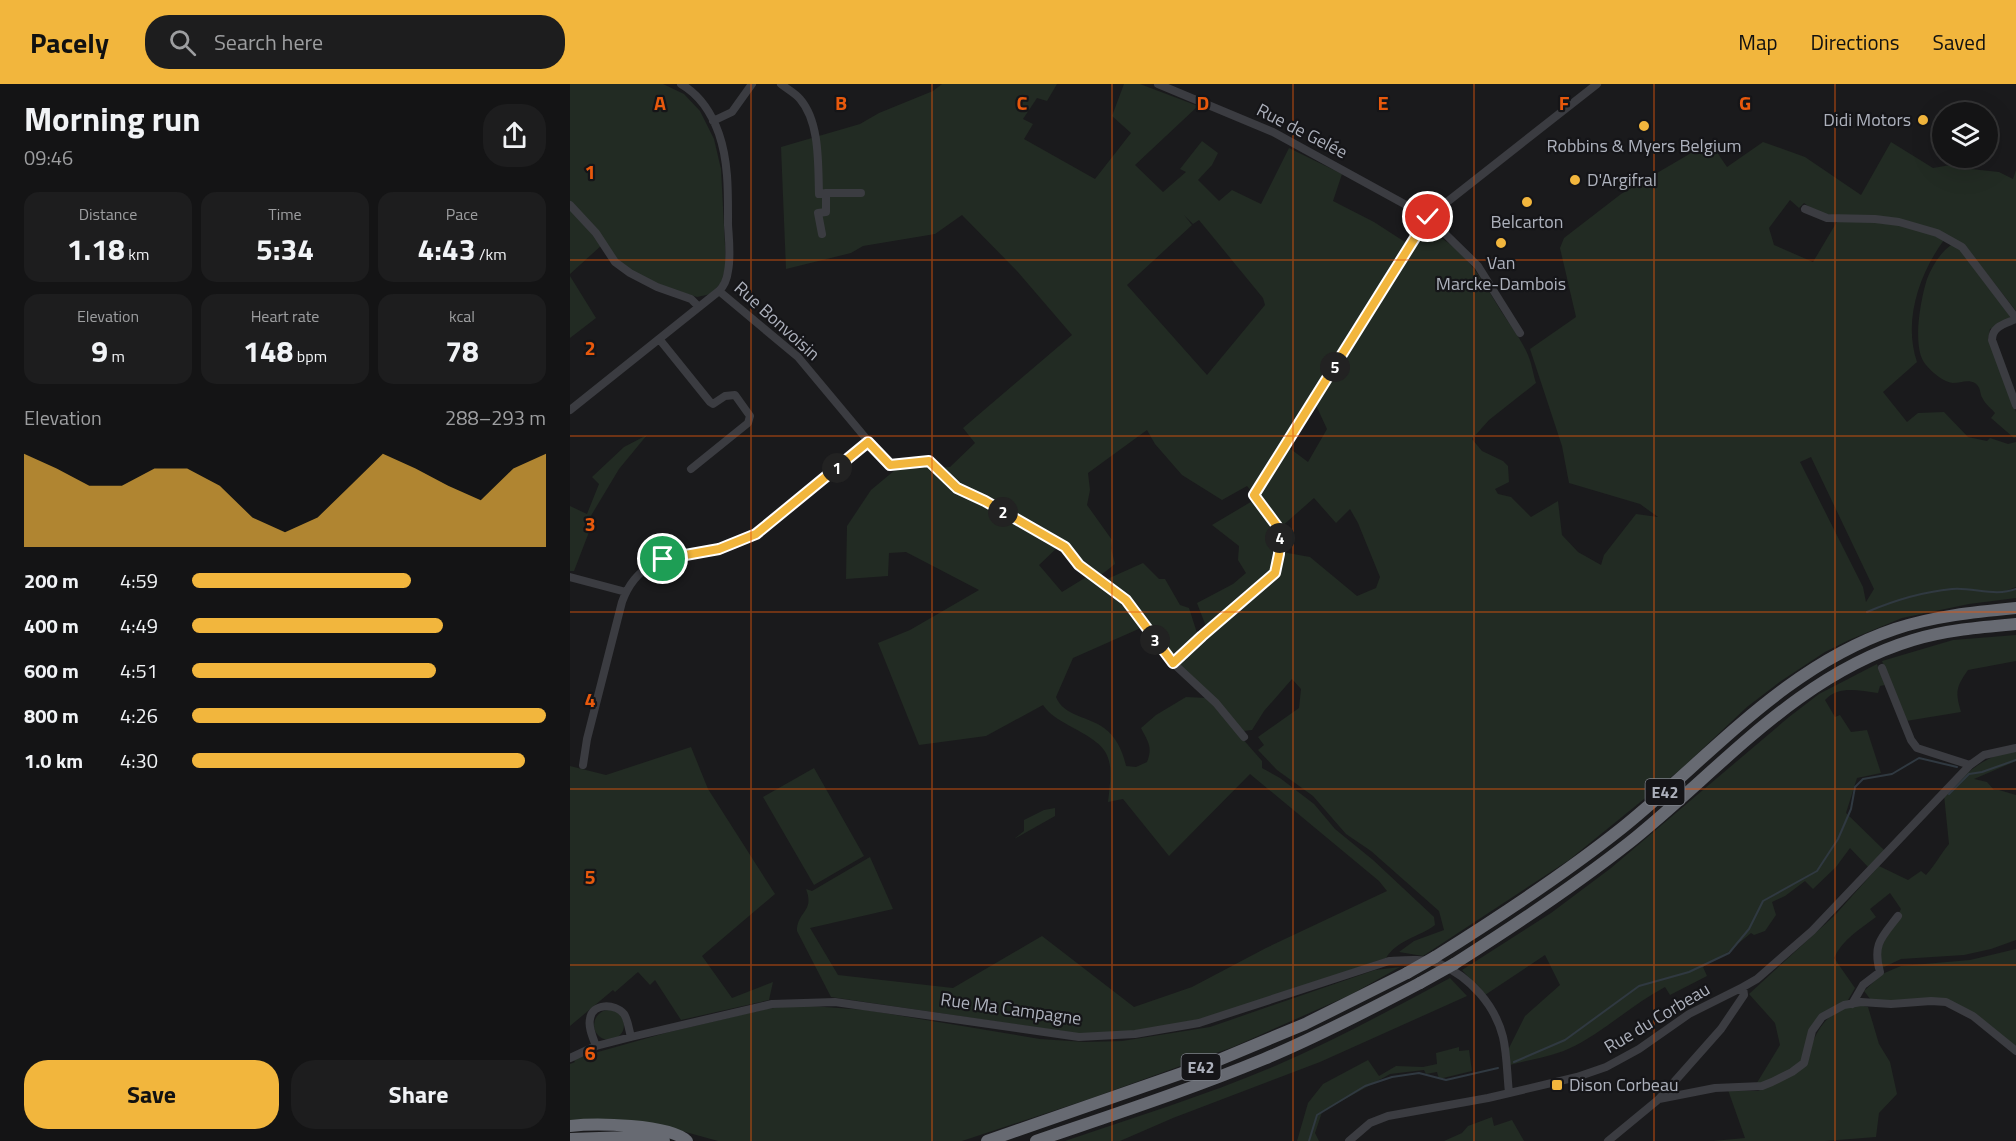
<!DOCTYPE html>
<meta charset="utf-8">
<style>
body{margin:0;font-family:"Titillium Web",sans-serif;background:#1d1d1e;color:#f1f3f6;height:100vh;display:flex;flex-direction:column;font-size:22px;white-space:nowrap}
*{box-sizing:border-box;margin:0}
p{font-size:20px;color:#9d9ea0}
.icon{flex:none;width:33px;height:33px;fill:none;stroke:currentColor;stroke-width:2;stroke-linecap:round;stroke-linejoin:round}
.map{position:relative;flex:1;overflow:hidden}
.drawer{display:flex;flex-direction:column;background:#141415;width:570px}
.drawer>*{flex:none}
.buttons{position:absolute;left:1362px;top:18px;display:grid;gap:12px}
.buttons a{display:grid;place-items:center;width:66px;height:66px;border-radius:50%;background:#141415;box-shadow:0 6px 24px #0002,0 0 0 2px #333334;font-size:30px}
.pin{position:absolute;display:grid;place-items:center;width:51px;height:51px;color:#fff;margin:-26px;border:3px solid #fff;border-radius:50%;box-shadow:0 2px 6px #0007}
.km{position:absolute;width:30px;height:30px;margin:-15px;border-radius:50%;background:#222;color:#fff;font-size:16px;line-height:30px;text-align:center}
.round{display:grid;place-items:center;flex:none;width:63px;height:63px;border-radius:24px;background:#1d1d1e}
.headline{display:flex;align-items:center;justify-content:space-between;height:102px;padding:0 24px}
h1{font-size:33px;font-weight:700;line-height:45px}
.metrics{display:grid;grid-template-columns:repeat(3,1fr);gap:9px;height:102px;padding:6px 24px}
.metrics div{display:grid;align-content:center;border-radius:15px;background:#1d1d1e;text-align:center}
.metrics b{font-size:30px;font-weight:700}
.metrics small{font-size:16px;font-weight:400}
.metrics p{font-size:16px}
.chart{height:168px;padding:12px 24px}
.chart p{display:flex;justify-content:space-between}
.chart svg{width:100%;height:108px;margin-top:6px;fill:#f2b63d;opacity:.7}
.action{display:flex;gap:12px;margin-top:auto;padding:12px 24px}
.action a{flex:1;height:69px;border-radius:24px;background:#f2b63d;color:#111;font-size:24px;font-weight:700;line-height:69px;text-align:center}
.action a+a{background:#1d1d1e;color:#f1f3f6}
ul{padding:0 24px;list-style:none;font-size:20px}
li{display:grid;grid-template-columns:96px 72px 1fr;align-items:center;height:45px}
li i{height:15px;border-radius:8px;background:#f2b63d}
header{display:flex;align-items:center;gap:36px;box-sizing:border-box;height:84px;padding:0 30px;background:#f2b63d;color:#111}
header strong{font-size:28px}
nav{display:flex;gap:33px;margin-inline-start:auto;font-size:21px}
.search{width:420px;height:54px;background:#1d1d1e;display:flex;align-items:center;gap:15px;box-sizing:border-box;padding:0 21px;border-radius:24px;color:#9d9ea0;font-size:22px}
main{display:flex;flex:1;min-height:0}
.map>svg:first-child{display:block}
</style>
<header>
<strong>Pacely</strong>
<div class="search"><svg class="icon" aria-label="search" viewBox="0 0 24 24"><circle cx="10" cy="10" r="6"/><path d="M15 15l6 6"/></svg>Search here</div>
<nav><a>Map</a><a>Directions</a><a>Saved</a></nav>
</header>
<main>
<section class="drawer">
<div class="headline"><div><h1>Morning run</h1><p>09:46</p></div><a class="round"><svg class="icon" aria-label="share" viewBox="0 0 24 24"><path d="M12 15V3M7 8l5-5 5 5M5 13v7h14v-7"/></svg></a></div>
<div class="metrics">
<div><p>Distance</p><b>1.18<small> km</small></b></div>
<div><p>Time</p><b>5:34</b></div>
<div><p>Pace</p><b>4:43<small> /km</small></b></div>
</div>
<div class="metrics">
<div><p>Elevation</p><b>9<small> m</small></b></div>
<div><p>Heart rate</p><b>148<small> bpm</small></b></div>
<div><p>kcal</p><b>78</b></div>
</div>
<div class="chart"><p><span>Elevation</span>288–293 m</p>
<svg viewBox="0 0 160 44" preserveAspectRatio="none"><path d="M0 44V6L10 12L20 19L30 19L40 12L50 12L60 19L70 32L80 38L90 32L100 19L110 6L120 12L130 19L140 25L150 12L160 6V44z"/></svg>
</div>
<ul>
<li><b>200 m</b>4:59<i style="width:62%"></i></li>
<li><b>400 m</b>4:49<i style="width:71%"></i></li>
<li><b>600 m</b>4:51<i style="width:69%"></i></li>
<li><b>800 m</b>4:26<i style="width:100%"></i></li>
<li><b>1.0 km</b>4:30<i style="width:94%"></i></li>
</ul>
<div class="action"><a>Save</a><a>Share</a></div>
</section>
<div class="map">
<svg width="1446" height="1057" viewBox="0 0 1446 1057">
<rect width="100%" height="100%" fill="#1a1a1c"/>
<path fill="#222b23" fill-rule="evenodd" d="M0 0H93L114 10 130 27 144 55 151 85 156 181 151 199 141 210 127 213 84 200 54 182 33 160 0 190Z
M372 0H487L477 17 467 14 453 35 463 40 454 55 525 95 561 49 542 32 554 0H570L628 22 565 81 593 108 616 88 610 85 632 57 648 69 642 81 628 96 649 117 662 106 691 120 719 64 772 90 763 117 804 138 838 160 684 410 677 402 652 416 612 391 585 360 577 346 518 389 520 406 517 421 542 456 541 464 545 480 531 491 526 490 514 482 501 466 390 404 370 384 380 383 405 359 393 344 502 251 447 187 392 131 365 150 293 162 281 169 216 185 211 63 290 40 309 29 363 7ZM614 131 623 140 629 136 693 214 695 221 637 291 557 201 622 141Z
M1140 58 1157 83 1193 58 1235 73 1291 111 1321 58 1363 84 1386 80 1401 85 1429 88 1443 95 1446 86V227L1396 163 1366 146 1309 133 1249 130 1234 119 1229 124 1220 116 1199 144 1204 161 1243 178 1268 136C1303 139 1342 138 1374 156 1349 190 1333 237 1347 278L1313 308 1337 338 1348 329 1374 328 1398 353 1417 357 1420 354 1438 360 1446 358V503L1433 508 1446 506V514L1399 520 1332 534 1279 556 1255 568 1211 597 1177 623 1111 685 999 776 853 872 829 868 844 857 874 846 869 827 801 767 776 750 743 712 707 686 688 666 694 661 688 653 729 624 731 605 722 595 694 627 682 646 673 647 639 608 607 579 708 489 712 468 740 473 787 512 806 504 810 493 788 439 780 425 766 439 744 414 710 444 690 415 691 407 718 363 738 378 757 345 745 319 847 158 859 150C892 157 915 201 931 227 941 242 951 255 958 271 962 280 963 290 966 299L919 336 902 355 912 367 933 377 938 382 939 398 925 405 928 410 941 413 961 433 988 417 992 451 1008 468 1031 481 1034 471 1066 430 1088 433 1070 420 999 399 992 362 960 265 1006 233 990 164 994 154 1051 110ZM1241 373 1304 505 1296 518 1293 503 1230 378Z
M1381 161 1388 163 1440 232 1438 237 1420 245 1418 255 1446 328V353L1444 354 1421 334 1425 329C1422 325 1415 320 1413 315 1409 310 1412 304 1405 299 1398 295 1390 299 1383 299 1373 298 1362 288 1356 281 1341 265 1351 214 1357 195 1362 182 1370 169 1381 161Z
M0 192 26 234 0 254Z
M77 351 49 385 13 445 19 448 4 487H0V422L17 430 29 400 22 393 54 363Z
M355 382 365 386 388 410 415 421 489 462 469 481 492 508 518 492 556 521 573 543 503 574 486 613C493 632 520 633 534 644 546 652 553 668 556 682L566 683 577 678C583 663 578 658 571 644L586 631 616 613 637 614 692 677V684L710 694 744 720 765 745 803 776 864 833 865 841C849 853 827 856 816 874L645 932 560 949H504L261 913 227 847C227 827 245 828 236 805L242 807 300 773 323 825 240 844 268 891 383 904 472 852 564 923 622 903 696 864 817 807 809 797 680 690 599 772 553 715 538 718C544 669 541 664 498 641 488 635 480 631 473 621L416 652 349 661 308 559 340 546 409 506 336 468 319 469 318 492 276 495 277 442 301 406 325 386Z
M684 416 702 439 708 450 703 489 637 545 627 519 663 500 676 489 668 476 669 462 642 441Z
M573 479 589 495H595L610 521 619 524 628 552 604 576 535 496Z
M1446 551V577L1398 586C1386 603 1385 608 1391 628L1336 637 1312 577 1383 556Z
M1307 580 1315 601 1310 602 1308 609C1288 607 1270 601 1255 616L1265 633 1270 631 1281 648 1297 646 1311 689 1287 694 1276 729 1315 767 1299 784 1280 764 1266 783 1243 805 1235 797 1215 812 1202 818 1206 831 1195 847 1184 851 1181 849 1158 868 1133 883 1137 892 1100 911 1095 903C1061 921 1030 951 998 965 980 973 958 976 940 981L937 968 955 932 990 901 975 871 915 911 892 886 981 829 1041 784 1219 633 1249 610Z
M121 663 138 705 205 810 132 872 162 914 203 898 199 916 111 936 85 896 80 901 68 888 45 908 43 906 0 942V682L36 691Z
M1446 667V677L1404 695 1417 698 1424 706H1429L1446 711V856L1421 865 1394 871 1331 875 1312 884 1308 870 1331 825 1320 809 1300 825 1306 833C1290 845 1272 856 1264 874L1285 904 1278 916 1251 932 1234 976 1223 986 1185 1002 1210 961 1205 939 1179 910 1265 831 1309 782 1338 796 1351 787 1356 791C1365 781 1370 771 1379 760L1374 711C1397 689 1413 671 1446 667Z
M244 684 294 772 244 801 193 713Z
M485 724V732L444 755 454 747V736L474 726Z
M1446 865V964L1376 915 1315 918 1301 916 1294 907 1312 890 1331 882 1400 876Z
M830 883 780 911 663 963 522 1014 392 1057H148L101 1044 0 1037V980L5 978 3 975 99 948 196 925 228 921 296 926 470 955 515 958 552 957 640 943 805 886Z
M880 894 897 912 750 978 603 1034 550 1057H495C565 1033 637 1011 705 982 765 956 822 925 880 894Z
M1290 921 1298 923 1309 960 1320 978 1327 1010 1309 1029 1306 1053 1255 1057H1143L1175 1054 1158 1006 1188 1007 1233 984C1241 962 1248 936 1271 925 1276 923 1284 922 1290 921Z
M24 941a15 15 0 1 1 30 0a15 15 0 1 1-30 0Z
M889 963V967L899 966 902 987 869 995 867 988 856 990 854 986 820 990 752 1028 745 1049 749 1057H727L738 1019 753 1000 798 976 809 992 826 982 853 983 867 980 866 969Z
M922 1033 924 1042 942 1036 954 1057H874L892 1049 898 1042Z"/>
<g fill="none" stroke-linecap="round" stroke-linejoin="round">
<path stroke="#303941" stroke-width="2" d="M1297 528C1325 516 1351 508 1382 505 1403 503 1425 513 1446 505
M1379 710 1399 690 1412 688 1446 676
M944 978 995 956 1069 902 1119 888 1159 869 1179 845 1193 817 1247 787 1268 755 1281 725 1285 703 1293 695 1322 690 1349 674 1387 683
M739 1057 747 1031 795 1002 822 993 849 989 876 996 928 984"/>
<path stroke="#3b3c41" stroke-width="8" d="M211 0C217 5 225 9 230 15 250 38 248 80 249 110L256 109V128L248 129 252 150
M588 0 703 48 858 133 908 182 950 249
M143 37 162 28 182 0
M256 109H291
M0 121 26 149 45 178 60 189 87 203 121 215 129 223
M1235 125 1257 134 1305 135 1329 138 1367 149 1392 163 1446 234
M149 207 228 273 299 358 320 381 359 377 387 404 415 417 495 463 509 481 556 516 603 579 646 619 674 653
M1446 235C1435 240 1422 242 1422 256L1446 321
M90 256 140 318 143 320 155 312 165 311 180 332 178 339 121 385
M0 326 149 207C154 202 157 195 158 187 161 172 159 156 158 141 158 111 159 79 149 50 142 30 130 11 111 0
M0 493 56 508
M603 579 631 552 705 489 709 470 710 450 707 442 684 411 858 133 1027 0
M1312 584 1341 656 1347 664 1400 681
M13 681 17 655 52 518C73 460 124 478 168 459 190 449 208 432 227 416 251 397 275 378 299 358
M1282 920 1293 901 1310 888C1302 860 1312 853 1328 832
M26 962C23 954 18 943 20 935 22 919 45 919 54 930 58 936 59 946 61 953
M0 974 26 962 61 953 202 920 265 918 509 953 565 950 629 939 819 877C835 876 854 874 870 880 900 893 925 921 933 953 937 970 937 990 939 1009
M1089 1015 1145 1004 1192 1002 1202 998 1222 988 1234 979 1242 947 1252 933 1274 921 1291 918 1321 920 1361 917 1376 918 1403 932 1446 967
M779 1057 800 1039 818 1032 918 1014 1007 993 1036 983 1069 965 1119 930 1173 903 1187 895 1242 847 1400 681 1414 671 1446 664
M1038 1057 1089 1015 1151 945 1174 911 1173 903"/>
<path stroke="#676a72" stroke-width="12" d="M865 873C929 833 993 791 1052 744 1140 673 1215 582 1325 545 1364 532 1405 528 1446 524
M884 880C944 842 1004 802 1060 758 1151 685 1227 591 1343 556 1376 546 1412 543 1446 540
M0 1042C25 1039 99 1040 117 1057
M0 1055 59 1053 94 1057
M417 1057 644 978 735 940 837 889
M466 1057C542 1031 619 1006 694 975 747 953 799 926 850 899"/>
<path stroke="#676a72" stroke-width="12" d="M837 889 865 873
M850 899 884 880"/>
</g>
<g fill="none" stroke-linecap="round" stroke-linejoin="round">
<g stroke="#fff" stroke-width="12">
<path id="route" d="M93 475 149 465 186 450 298 358 320 381 359 377 387 404 415 417 495 463 509 481 556 516 603 579 632 552 705 489 709 470 710 450 707 442 684 411 858 133"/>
</g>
<use href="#route" stroke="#f2b63d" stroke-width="8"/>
</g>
<path fill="none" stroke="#e8590c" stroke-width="1.5" stroke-opacity="0.55" d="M181 0V1057M362 0V1057M542 0V1057M723 0V1057M904 0V1057M1084 0V1057M1265 0V1057M0 176H1446M0 352H1446M0 528H1446M0 705H1446M0 881H1446"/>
<g fill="#f2b63d" stroke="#151518" stroke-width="2">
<circle cx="1353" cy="36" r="6"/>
<circle cx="1074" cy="42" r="6"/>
<circle cx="1005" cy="96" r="6"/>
<circle cx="957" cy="118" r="6"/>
<circle cx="931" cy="159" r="6"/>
<rect x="981" y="995" width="12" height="12" rx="3"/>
</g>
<g text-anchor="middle" stroke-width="4.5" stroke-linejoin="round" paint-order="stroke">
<g fill="#151518" stroke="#7f828b" stroke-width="1.5">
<rect x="1075.5" y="695" width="39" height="26" rx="4.5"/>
<rect x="611.5" y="970" width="39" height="26" rx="4.5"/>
</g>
<g font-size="16" font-weight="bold" fill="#adb1bc">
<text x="1095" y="714">E42</text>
<text x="631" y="989">E42</text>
</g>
<g font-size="18" fill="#adb1bc" stroke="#151518">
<text x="1341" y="42" text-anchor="end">Didi Motors</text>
<text x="1074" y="68">Robbins &amp; Myers Belgium</text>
<text x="1017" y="102" text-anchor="start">D'Argifral</text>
<text x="957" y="144">Belcarton</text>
<text x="931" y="185">Van<tspan x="931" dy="21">Marcke-Dambois</tspan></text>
<text x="999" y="1007" text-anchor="start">Dison Corbeau</text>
</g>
<g font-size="18" fill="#adb1bc" stroke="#151518">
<text transform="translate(732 47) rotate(27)" y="6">Rue de Gelée</text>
<text transform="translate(207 237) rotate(42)" y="6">Rue Bonvoisin</text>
<text transform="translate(441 925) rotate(8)" y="6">Rue Ma Campagne</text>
<text transform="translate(1087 934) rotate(-31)" y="6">Rue du Corbeau</text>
</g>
</g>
<g font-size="20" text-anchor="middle" font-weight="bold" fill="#e8590c" stroke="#151518" stroke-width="4.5" stroke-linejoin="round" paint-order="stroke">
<text x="90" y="26">A</text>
<text x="271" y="26">B</text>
<text x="452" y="26">C</text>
<text x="633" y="26">D</text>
<text x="813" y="26">E</text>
<text x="994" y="26">F</text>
<text x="1175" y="26">G</text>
<text x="20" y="95">1</text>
<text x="20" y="271">2</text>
<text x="20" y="447">3</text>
<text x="20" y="623">4</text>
<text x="20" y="800">5</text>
<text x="20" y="976">6</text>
</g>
</svg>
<div class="buttons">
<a><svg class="icon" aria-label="layers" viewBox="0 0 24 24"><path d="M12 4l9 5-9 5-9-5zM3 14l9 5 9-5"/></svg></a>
</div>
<div class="pin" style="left:93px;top:475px;background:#1e9e55"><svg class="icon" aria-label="arrive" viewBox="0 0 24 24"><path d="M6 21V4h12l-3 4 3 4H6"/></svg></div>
<div class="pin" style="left:858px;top:133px;background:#d93025"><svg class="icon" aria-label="check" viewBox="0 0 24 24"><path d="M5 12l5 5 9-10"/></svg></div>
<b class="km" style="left:267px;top:384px">1</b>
<b class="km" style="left:433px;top:428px">2</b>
<b class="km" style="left:585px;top:556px">3</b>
<b class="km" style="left:710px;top:454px">4</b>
<b class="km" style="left:765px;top:283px">5</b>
</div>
</main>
